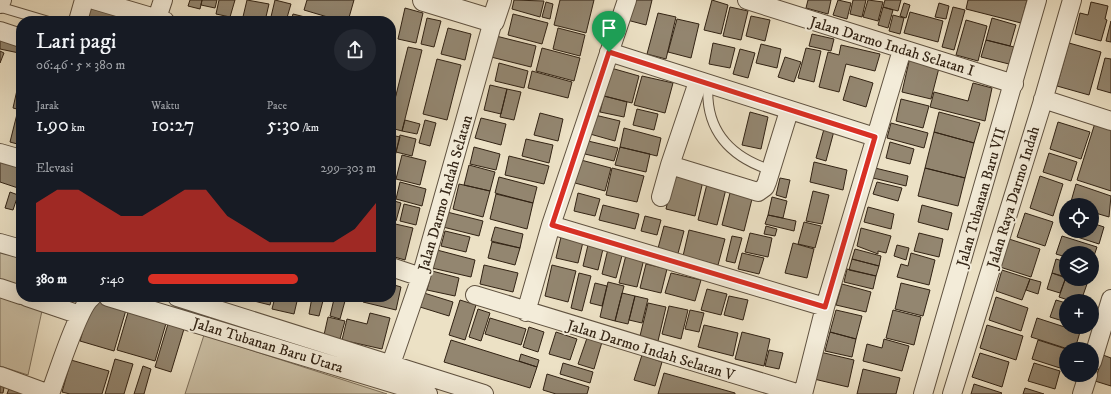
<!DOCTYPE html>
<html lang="id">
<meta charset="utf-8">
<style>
body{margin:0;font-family:"IM FELL DW Pica",serif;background:#242831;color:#f1f3f6;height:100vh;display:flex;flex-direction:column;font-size:15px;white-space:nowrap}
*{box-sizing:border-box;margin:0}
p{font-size:13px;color:#9ea1a6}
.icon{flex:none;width:22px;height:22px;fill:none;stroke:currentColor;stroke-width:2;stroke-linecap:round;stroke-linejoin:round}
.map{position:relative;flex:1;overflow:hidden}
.panel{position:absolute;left:16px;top:16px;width:380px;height:286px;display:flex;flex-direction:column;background:#171b24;border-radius:16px;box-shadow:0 4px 16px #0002}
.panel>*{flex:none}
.buttons{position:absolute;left:1059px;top:198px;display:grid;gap:8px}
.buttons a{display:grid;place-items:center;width:40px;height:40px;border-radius:50%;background:#171b24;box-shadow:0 4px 16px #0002;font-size:20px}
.pin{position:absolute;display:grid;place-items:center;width:34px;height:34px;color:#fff;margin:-41px -17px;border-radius:50% 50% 50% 0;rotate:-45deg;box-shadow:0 0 4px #0007}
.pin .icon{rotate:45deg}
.round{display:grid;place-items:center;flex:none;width:42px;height:42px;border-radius:21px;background:#242831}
.head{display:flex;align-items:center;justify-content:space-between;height:68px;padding:0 20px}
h1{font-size:22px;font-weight:600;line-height:30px}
.stats{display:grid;grid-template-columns:repeat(3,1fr);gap:6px;height:68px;padding:4px 20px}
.stats div{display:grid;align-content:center}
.stats b{font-size:20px;font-weight:600}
.stats small{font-size:11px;font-weight:400}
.stats p{font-size:11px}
.chart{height:112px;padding:8px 20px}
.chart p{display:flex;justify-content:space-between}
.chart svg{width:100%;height:72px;margin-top:4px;fill:#d93025;opacity:.7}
ul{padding:0 20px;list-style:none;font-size:13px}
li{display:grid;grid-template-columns:64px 48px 1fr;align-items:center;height:30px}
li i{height:10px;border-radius:5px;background:#d93025}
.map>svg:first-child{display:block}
</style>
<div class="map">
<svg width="1111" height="394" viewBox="0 0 1111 394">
<rect width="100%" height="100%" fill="#ece1c5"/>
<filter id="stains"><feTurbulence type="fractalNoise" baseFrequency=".005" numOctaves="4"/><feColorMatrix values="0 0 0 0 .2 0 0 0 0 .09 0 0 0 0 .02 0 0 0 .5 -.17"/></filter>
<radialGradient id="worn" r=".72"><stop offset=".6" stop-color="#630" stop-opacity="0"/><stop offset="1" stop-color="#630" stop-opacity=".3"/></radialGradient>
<path fill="#ccc1a7" stroke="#7f725e" d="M0 244 21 250V297H45L28 375 0 366Z
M204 335 387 394H185Z"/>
<path fill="#938670" stroke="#322314" d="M190 0H202L200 9 188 6Z
M202 0H217L215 8 201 5Z
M219 0H235L230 17 216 14Z
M247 0 269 4 265 21H242Z
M275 0 291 4 286 21H270Z
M307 0H354L348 21H341L304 10Z
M514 0 544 1 540 17 512 9Z
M560 0H594L586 33 554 25Z
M632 0H652L646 25 627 20Z
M712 0 728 5 721 34 704 30Z
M808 0H831L828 14 806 8Z
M838 0 851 3 847 19 833 15Z
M853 0H866L862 17 850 14Z
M868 0 883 2 878 21 863 17Z
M885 0H901L898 11 883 7Z
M968 0H1027L1021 23 966 9Z
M89 2 121 13 119 21H82Z
M546 2 553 4 550 19 542 17Z
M1091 2 1108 6 1105 19 1107 20 1101 41 1075 34 1080 13 1088 15Z
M904 3 910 5 906 18 900 16Z
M939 3 949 6 946 19 935 17Z
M730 7 748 11 741 40 723 36Z
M883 7 893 10 888 28 878 25Z
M953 7 965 10 954 50 942 47Z
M405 8 423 13 416 43 398 39Z
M910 12 943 21 938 42 904 33Z
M658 13 676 17 666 59 647 54Z
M293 14 321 21H291Z
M513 14 548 23 542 44 508 35Z
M893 15 904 18 900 34 889 31Z
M751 16 770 20 765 41 746 36Z
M427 18 441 21 434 47 421 44Z
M992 18 1016 25 1010 46 986 40Z
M677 19 699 24 691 58 668 52Z
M966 20 987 26 978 61 956 55Z
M1111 21V42L1106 41Z
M448 28 471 34 465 60 441 54Z
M558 28 585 35 580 56 553 49Z
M812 34 834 39 831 51 809 46Z
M0 35 21 43 19 53 0 49Z
M496 36 536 46 531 67 491 57Z
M986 40 1014 47 1009 64 981 57Z
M713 43 735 48 730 68 709 64Z
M1069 43 1101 52 1089 95 1057 86Z
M761 44 781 49 777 68 756 63Z
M841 45 880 54 875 71 846 64 839 92 819 87 828 52 839 55Z
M408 47 422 50 402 131 391 128V115Z
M542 48 580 58 574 81 536 71Z
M806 48 821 51 814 82 798 78Z
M740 49 755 53 748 78 733 74Z
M0 51 4 53 0 63Z
M785 57 801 62 794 82 778 77Z
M910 57 940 64 931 99 902 92Z
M1105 58 1111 59V93L1097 89Z
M437 59 461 65 447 120 423 114Z
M499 63 528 71 524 88 495 81Z
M611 68 639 76 632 103 604 96Z
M532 71 572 82 568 98 528 88Z
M21 72V110L13 108Z
M642 76 673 83 665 113 634 105Z
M850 76 873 83 866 107 843 100Z
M973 83 992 88 985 121 930 107 934 92 968 101Z
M490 85 507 89 501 114 484 110Z
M507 89 521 92 514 120 500 117Z
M391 93 396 94 391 113Z
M604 96 627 102 624 117 600 112Z
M901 99 929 106 923 128 896 121Z
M637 109 658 114 654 130 633 125Z
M750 112 768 117 761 149 742 145Z
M939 112 980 123 974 143 934 132Z
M540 113 563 119 558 141 534 135Z
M17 114 21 115V145L10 142Z
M595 115 620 121 615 141 590 134Z
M481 118 506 124 501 145 475 138Z
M405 120 420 124 417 134 402 131Z
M425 120 436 123 430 146 419 143Z
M1058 122 1090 132 1081 159 1050 149Z
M891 123 928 133 924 148 887 138Z
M1095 123 1111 128V191L1077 180Z
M624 128 661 138 657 156 620 147Z
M824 129 834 131 826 161 816 158Z
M934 132 974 143 965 178 925 168Z
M391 135 400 137 394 160 391 159Z
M400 135 416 139 412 156 396 152Z
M526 139 553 145 549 163 522 156Z
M588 141 618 148 614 161 585 154Z
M890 142 914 149 910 164 886 158Z
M474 147 500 154 496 170 470 164Z
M620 147 650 154 646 172 615 165Z
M1049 153 1077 162 1071 181 1043 172Z
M402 155 426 161 420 185 396 179Z
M509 156 549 166 544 184 505 175Z
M581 160 611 168 605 191 575 183Z
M0 161 21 167V189L0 182Z
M814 162 847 170 843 190 810 182Z
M469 165 495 172 490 191 464 185Z
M612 168 644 176 637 202 606 195Z
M875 168 908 176 906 186 873 178Z
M925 168 965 178 958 206 918 196Z
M674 174 703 181 695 216 666 209Z
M1040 176 1063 184 1053 216 1030 208Z
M499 177 537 187 533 203 495 193Z
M780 178 790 180 786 198 776 195Z
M400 182 426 189 422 206 396 199Z
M877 182 902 188 898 201 873 194Z
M459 184 490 191 483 217 453 209Z
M707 184 726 189 717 225 698 220Z
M1076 184 1111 196 1109 217 1092 212V205H1070Z
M813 191 829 195 822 224 806 221Z
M10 192 18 195 13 210 5 208Z
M578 193 600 199 595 216 574 211Z
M730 193 752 199 744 231 722 225Z
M496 194 533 203 527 229 490 219Z
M772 197 787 201 783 218 768 215Z
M391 200 401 203 396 221 391 220Z
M404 204 420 208 416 225 400 221Z
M603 205 639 214 635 229 599 220Z
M922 205 952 213 948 230 918 222Z
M868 207 894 214 891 229 864 222Z
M447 212 483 221 479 236 443 227Z
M1025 213 1053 222 1045 246 1017 237Z
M768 215 796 221 794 231 765 224Z
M645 216 661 220 657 235 641 231Z
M804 222 821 226 815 248 798 244Z
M391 223 413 228 405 260 391 256Z
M1092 223 1104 227 1099 244 1074 236 1076 231H1092Z
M664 226 684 231 677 257 657 252Z
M766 226 777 229 775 236 764 234Z
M495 227 523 234 520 248 491 241Z
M861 228 891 236 886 253 878 251V254L857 246Z
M689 230 725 239 718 265 683 256Z
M445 231 470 237 466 252 441 246Z
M750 233 772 238 768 257 745 252Z
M919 233 943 239 939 257 914 251Z
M732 236 742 238 735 263 726 261Z
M1062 236 1097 247 1092 262V253H1066V257L1056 254Z
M561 237 583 242 578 263 556 258Z
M1009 239 1040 249 1031 277 1000 267Z
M492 242 520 248 515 265 488 258Z
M793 243 814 249 807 278 785 273Z
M588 245 603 249 598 270 583 266Z
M897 245 909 248 906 260 894 256Z
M608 249 623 252 616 278 602 274Z
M855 249 881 256 879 266 852 259Z
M437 250 475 260 471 277 432 268Z
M742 253 764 258 759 274 738 269Z
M911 253 935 260 929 285 897 277 901 264 908 266Z
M626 255 644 259 637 287 619 283Z
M852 259 879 266 876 276 849 270Z
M1056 259 1066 262V278L1052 273Z
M646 264 667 269 661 293 640 288Z
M484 265 518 273 513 292 480 284Z
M552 265 576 271 568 302 545 296Z
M847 269 876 276 873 289 844 282Z
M1002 270 1030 279 1022 300 996 291Z
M432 271 459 278 455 296 427 290Z
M579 273 591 276 582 311 571 308Z
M671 273 701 280 695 301 665 293Z
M1052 273 1066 277 1060 293 1047 289Z
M1066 277V279L1087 284 1081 301H1071L1059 297Z
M1030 279 1041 282 1038 294 1026 290Z
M1070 279H1085L1084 283Z
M608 282 624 286 615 321 600 317Z
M595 283 607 286 602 306 590 303Z
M901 283 930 290 923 316 895 309Z
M391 284 401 287 396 310 363 302 364 297H391Z
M842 284 871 292 866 312 836 305Z
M707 289 727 294 721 315 701 310Z
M424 293 453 302 449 316 420 307Z
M622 293 635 296 628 324 615 321Z
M635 296 648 299 642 323 629 320Z
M729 296 748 300 743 320 724 315Z
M238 297H272L270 305Z
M275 297H298L294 314 272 309Z
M312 297H324L319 316 309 314Z
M996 297 1028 308 1021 331 989 320Z
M334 299 345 301 340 319 330 316Z
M92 300 126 310 114 351 80 341Z
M460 300 476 305 465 340 449 335Z
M1056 300 1066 303V322L1050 317Z
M648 303 666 307 658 341 640 336Z
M669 306 688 310 681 339 662 334Z
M129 309 167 320 155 361 117 350Z
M478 309 490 313 481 341 469 337Z
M690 310 704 313 699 332 685 329Z
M836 310 862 316 856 339 830 332Z
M893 310 921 317 914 345 886 338Z
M370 313 390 318 382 349 342 340 347 319 367 324Z
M328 317 345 321 340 339 324 335Z
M490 318 526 329 521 345 485 334Z
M1037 318 1080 332 1075 349H1068L1031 337Z
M168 324 184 329 171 372 155 367Z
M704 325 738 333 733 356 698 347Z
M987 325 1023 336 1016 360 980 348Z
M529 327 544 332 538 352 523 347Z
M556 332 577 339 570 360 549 354Z
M742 332 770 339 764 366 735 359Z
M830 332 856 339 852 357 825 351Z
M587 338 602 342 594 369 578 364Z
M884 339 909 346 902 371 863 361 867 344 882 348Z
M451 340 537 367 530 388 444 362Z
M1038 340 1066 349 1060 368 1032 359Z
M769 350 783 353 779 369 765 366Z
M820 352 854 360 848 387 814 379Z
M980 353 1009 362 1002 387 972 377Z
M521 354 539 360 537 367 519 361Z
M642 355 662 362 655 386 634 380Z
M1103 355 1111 358V386L1095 381Z
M115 359 133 364 124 394H105Z
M71 360 109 371 102 394H70L62 392Z
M563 363 593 372 590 383 560 374Z
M1034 363 1060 371 1055 389 1028 381Z
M143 366 151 369 144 394H134Z
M863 369 900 378 896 394H857Z
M664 373 735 393V394H658Z
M547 374 589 387 587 394H556L543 390Z
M0 381 5 382 3 393H0Z
M11 383 36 394H7Z
M974 384 1002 393 1001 394H971Z
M1025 388 1044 394H1023Z"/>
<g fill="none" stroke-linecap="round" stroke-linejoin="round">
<g stroke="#605240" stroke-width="11">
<path id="service" d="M0 7 47 21
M708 85C705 130 730 157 771 170"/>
</g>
<g stroke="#605240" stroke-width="20">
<path id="minor" d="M94 0 165 21
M747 0 1014 84
M0 4 2 0
M78 21 84 0
M156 21 163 0
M0 31 21 38
M609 52 875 137
M698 82 670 165 758 192 765 187 767 182 789 111
M1043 99 1111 121
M0 153 21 159
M661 197 670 165
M551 225 825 307
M0 243 21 249
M391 267 421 277
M0 288 21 295
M475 295 800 394
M27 297 80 315
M108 297 428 394
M177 297 484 394
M526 312 551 225 627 0
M1092 362 1111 299
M391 364 421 277 493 21
M0 376 49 394
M50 394C57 375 79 306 92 297
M803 394 825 307 902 50
M923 394 1037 0
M952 394 1042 104 1072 0
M1082 394 1088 375"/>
</g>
<g stroke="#605240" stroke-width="24">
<path id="tertiary" d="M424 0 493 21 500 0"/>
</g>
<use href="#service" stroke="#f3ecd9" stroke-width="9"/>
<use href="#minor" stroke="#f3ecd9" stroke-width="18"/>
<use href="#tertiary" stroke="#f3ecd9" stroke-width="22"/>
</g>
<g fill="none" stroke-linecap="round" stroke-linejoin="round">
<g stroke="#fff" stroke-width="8">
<path id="route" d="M609 52 875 137 825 307 552 225Z"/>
</g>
<use href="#route" stroke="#d93025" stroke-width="5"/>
</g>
<g text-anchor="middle" stroke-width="4" stroke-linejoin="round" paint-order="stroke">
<g font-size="15" fill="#322314" stroke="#f3ecd9">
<text transform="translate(892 46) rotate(17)" y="5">Jalan Darmo Indah Selatan I</text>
<text transform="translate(445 193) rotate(-74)" y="5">Jalan Darmo Indah Selatan</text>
<text transform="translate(981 197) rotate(-74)" y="5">Jalan Tubanan Baru VII</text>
<text transform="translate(1013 197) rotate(-73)" y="5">Jalan Raya Darmo Indah</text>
<text transform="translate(268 345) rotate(17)" y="5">Jalan Tubanan Baru Utara</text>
<text transform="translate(651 350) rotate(17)" y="5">Jalan Darmo Indah Selatan V</text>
</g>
</g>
<rect width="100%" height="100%" filter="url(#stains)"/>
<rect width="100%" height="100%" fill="url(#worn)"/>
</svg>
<div class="buttons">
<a><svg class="icon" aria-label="locate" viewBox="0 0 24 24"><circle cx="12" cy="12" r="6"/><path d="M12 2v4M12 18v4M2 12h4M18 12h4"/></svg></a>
<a><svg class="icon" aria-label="layers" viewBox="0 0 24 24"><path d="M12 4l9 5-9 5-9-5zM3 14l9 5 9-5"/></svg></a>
<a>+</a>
<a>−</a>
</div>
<div class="pin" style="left:609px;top:52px;background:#1e9e55"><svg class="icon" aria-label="arrive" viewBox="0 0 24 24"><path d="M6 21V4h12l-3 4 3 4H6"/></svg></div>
<section class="panel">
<div class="head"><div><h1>Lari pagi</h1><p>06:46 · 5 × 380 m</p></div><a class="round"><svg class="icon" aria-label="share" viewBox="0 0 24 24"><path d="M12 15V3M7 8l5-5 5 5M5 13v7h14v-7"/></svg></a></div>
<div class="stats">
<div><p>Jarak</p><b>1.90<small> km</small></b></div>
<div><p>Waktu</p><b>10:27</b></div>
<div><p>Pace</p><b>5:30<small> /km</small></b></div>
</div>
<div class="chart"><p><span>Elevasi</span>299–303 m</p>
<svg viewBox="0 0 160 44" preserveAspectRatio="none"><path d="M0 44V14L10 6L20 6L30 14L40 22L50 22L60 14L70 6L80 6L90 22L100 30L110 38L120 38L130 38L140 38L150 30L160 14V44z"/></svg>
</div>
<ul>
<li><b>380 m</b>5:40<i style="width:66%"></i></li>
</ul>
</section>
</div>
